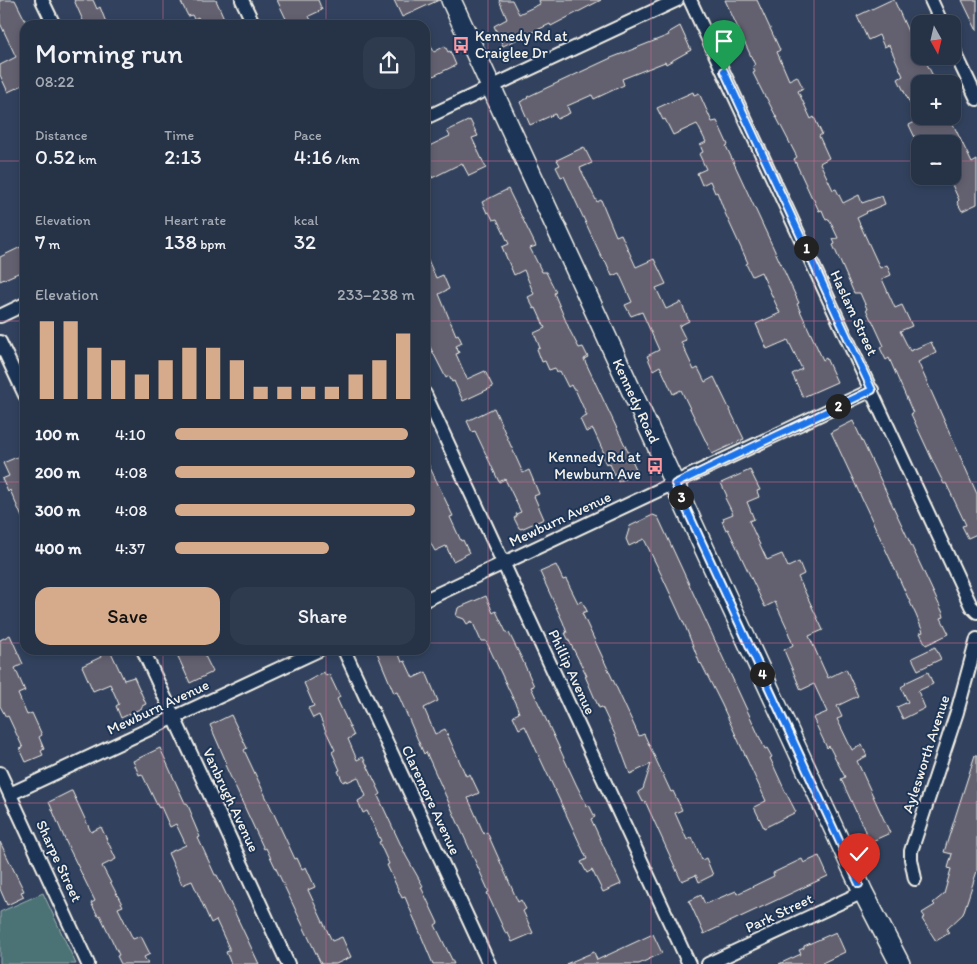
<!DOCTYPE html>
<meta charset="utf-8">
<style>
body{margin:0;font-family:Itim,sans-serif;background:#2e3a4d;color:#f1f3f6;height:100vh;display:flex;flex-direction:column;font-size:19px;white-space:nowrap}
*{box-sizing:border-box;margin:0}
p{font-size:16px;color:#a4aab3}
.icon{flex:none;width:28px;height:28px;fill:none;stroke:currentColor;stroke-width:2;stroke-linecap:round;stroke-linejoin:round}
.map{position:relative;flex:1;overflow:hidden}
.details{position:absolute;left:20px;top:20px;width:410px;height:635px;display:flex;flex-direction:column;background:#263246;border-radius:15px;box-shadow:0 2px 8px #0003,0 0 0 1px #424d5f}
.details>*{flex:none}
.needle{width:32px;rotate:172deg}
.buttons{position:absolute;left:911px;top:15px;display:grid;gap:10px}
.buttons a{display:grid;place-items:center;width:50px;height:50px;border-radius:10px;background:#263246;box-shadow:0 2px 8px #0003,0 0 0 1px #424d5f;font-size:25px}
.pin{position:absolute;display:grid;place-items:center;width:42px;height:42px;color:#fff;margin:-51px -21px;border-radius:50% 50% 50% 0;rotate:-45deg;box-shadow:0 0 5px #0007}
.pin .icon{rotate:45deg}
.km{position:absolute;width:25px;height:25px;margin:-12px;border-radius:50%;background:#222;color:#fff;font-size:14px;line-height:25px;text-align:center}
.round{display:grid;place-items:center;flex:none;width:52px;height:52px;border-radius:15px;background:#2e3a4d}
.summary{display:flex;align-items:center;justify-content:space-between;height:85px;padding:0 15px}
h1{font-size:28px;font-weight:600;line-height:38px}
.stats{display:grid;grid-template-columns:repeat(3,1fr);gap:8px;height:85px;padding:5px 15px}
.stats div{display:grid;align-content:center}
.stats b{font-size:21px;font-weight:600}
.stats small{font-size:14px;font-weight:400}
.stats p{font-size:14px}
.chart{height:140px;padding:10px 15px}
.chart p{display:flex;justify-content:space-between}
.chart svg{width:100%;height:90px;margin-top:5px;stroke:#d6ab8b;stroke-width:6}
.action{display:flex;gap:10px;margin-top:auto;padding:10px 15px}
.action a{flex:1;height:58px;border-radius:15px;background:#d6ab8b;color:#111;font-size:20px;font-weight:600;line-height:58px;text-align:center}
.action a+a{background:#2e3a4d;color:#f1f3f6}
ul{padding:0 15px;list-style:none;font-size:16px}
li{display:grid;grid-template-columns:80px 60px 1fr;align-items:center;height:38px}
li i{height:12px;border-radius:6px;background:#d6ab8b}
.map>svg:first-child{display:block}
</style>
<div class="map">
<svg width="977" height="964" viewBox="0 0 977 964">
<rect width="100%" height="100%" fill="#32425e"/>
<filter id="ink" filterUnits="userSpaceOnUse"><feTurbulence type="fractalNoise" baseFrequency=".02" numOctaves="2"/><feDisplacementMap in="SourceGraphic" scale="10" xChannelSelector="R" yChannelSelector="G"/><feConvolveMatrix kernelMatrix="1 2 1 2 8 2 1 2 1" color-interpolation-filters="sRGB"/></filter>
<g filter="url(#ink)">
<path fill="#4b7376" stroke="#a0b2af" d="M43 893 76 964H0V912Z"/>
<path fill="#636070" stroke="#f4f1e8" d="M0 0H15L25 20V84L8 92 0 75V65L16 57 0 23Z
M74 0H93L97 9 100 7 107 25H85Z
M180 0H216L227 25H201L198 17 194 19 192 15 188 16Z
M277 0H318L322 10 309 16 313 25H289Z
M394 0H439L402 17Z
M499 0H512L519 14 540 4 539 0H601L551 26 550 24 503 46 494 26 507 19Z
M725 0H757L780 50 777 52 789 80 797 76 803 88 798 91 811 119 814 117 822 134 819 136 829 158 820 163 833 190 836 189 843 203 859 195 862 203 882 196 885 204 866 212 867 213 857 218 880 268 887 265 891 275 882 279 895 308 902 305 912 326 900 331 910 351 931 342 936 353 918 362 977 494V534L968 538 962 526 966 525 946 483 944 484 936 468 911 414 913 413 889 358 886 360 880 348 884 346 872 320H871L866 309H867L860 293H854L833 245 835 244 833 239 838 238 829 219 826 220 822 210 819 211 813 198H812L794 159 797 157 766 97H765L753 73 755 72 753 66 755 65Z
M891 0H894L919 56H923L937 84H920V116H946L948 121 952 122 972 163 977 160V204L962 211 957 202 959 200 948 176H955L952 169V144H918L909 125 917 121 914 116H916L898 79 903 76 889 45 884 47 879 35 868 40 857 16Z
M962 0H977V31Z
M680 26 691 50 666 64 665 62 622 79 624 85 594 99 592 95 567 106 570 113 557 119 555 114 530 125 520 102 528 98 527 97 611 58 669 35 668 33Z
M425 33 434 52 445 46 448 52 450 51 456 65 425 80Z
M693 92 694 95 699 93 712 122 717 121 728 145 726 146 799 303 797 304 809 330 823 360 826 358 837 382 803 397 792 374 802 369 788 340 767 349 756 324 780 313 761 272 752 276 746 264 748 263 725 213 717 192 715 193 710 181 702 185 697 173 706 169 699 154 703 152 700 145 706 142 697 124 673 135 665 119 663 120 657 108Z
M470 120 478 136 472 138 486 168 469 176 462 163 432 178V176L425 179V148L450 136 447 131Z
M584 147 592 163 580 168 597 202 601 200 616 236 621 234 636 267 654 259 666 284 656 288 666 309 681 302 689 321 679 326 686 340 681 342 694 370 698 368 705 382 714 377 744 439 712 454 681 390 673 394 660 366 653 370 647 356 659 350 642 312 631 316 625 305 632 302 619 273 612 276 606 262 602 258 564 176 561 177 556 167 560 165 557 160Z
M508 189 536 246 530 248 542 272H546L556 292 554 293 570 331 579 348 583 347 588 357 584 359 638 473 618 482 610 464 609 463 606 464 601 454 604 453 593 429 586 432 580 419 587 416 575 389H573L571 385 568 387 560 371 557 373 555 368 549 370 545 361 542 362 537 349 540 348 534 333 545 328 536 308 534 309 528 297 534 294 524 270 514 275 502 247 509 244 497 219 493 220 489 212 487 213 482 202Z
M25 245V270L0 281V257Z
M425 253 436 278 443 275 449 289 439 294 456 335 458 334 462 343 456 346 459 353 456 354 467 379 485 371 493 387 463 401 454 381 452 382 449 376 446 378 425 337Z
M494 408 523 473 529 470 539 494 534 496 544 519 521 529 519 528 514 518 517 516 516 514 521 512 505 479 499 482 475 431 472 432 467 421Z
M853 421 943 613 944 617 941 618 949 634 926 645 920 633 923 632 916 615 831 432Z
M22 455 25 462V524L10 490 8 492 2 479 9 476 3 463Z
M425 457 453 516 450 517 461 541 463 540 469 553 453 561 446 546 435 551 427 537 426 532 429 530 425 521Z
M750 470 760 490 757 491 759 497 747 502 754 519 749 521 767 560 782 554 788 567 799 562 804 574 798 577 823 630 809 636 828 678 846 669 858 696 837 706 842 717 837 719 852 750 862 745 867 756 857 761 890 833 870 842 841 779 845 777 829 746 827 748 813 718 827 712 814 684 801 690 784 650 793 645 788 632H789L775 602 765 607 728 529 726 530 722 521 724 520 723 518 733 514 725 498 727 496 721 483Z
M653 515 658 517 765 749 767 748 772 757 770 758 785 791 796 812 764 828 754 807 766 801 722 705 701 663 700 664 686 628 662 576 644 539 629 546 626 539 630 526Z
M556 565 563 580 566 579 578 603 582 601 587 611 582 613 639 736 644 734 671 792 673 791 682 810 675 813 687 840 692 837 702 860 706 858 713 875 699 882 696 875 682 881 680 878 645 801 643 802 638 792 643 789 651 764 630 774 617 739 602 707 599 708 585 676H587L565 633H567L563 622 540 572Z
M486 596 493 613 496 611 507 634 509 633 522 659 534 686 531 687 576 784 587 806 589 805 595 817 591 819 621 884 603 892 592 870 587 873 581 862 587 859 525 726 519 729 513 716 519 713 517 707 486 641H481L472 621 467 624 464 619 456 616 458 608Z
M10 635 23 664 15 668 25 691 18 694 27 715 32 713 42 735 39 737 44 749 41 751 43 755 26 762 20 749 23 748 8 716 6 717 0 706V640Z
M935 647 941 659 918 670 912 658Z
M98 650H110L124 680 134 677 146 704 142 706V708L121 718 116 706 119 704 110 684 93 691 82 666 101 657Z
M175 650H202L213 672 190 683Z
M376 650H397L402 662 405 661 413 678 426 672 438 701 424 708 435 734 445 729 466 776 470 774 479 793 468 798 484 834 487 832 518 902 521 900 526 909 523 911 533 933 512 942 508 933 506 934 487 893 489 892 426 752 424 754 397 692 394 693Z
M324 672 326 676 329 674 340 697 337 699 354 736 348 739 357 760 363 757 381 794 378 796 406 856 423 886 421 887 438 923 435 925 454 964H433L405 897 402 898 387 865 389 864 379 842 381 841 367 811 363 813 358 801 366 796 358 777 347 782V780L343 782 338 771 340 770 332 752 335 750 325 729 319 715 313 718 308 708 314 706 304 683Z
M928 672 933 684 918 691 925 708 903 719 897 707 908 702 901 687 906 684 905 683Z
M231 715 247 748 244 750 295 859 297 858 302 869 306 867 315 887 308 890 332 941 342 937 351 957 336 964H321L279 875 266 848 264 849 225 765 227 764 210 725Z
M160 748 185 803H187L192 815 191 816 200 837 198 838 205 853 215 875H217L259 964H231L226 952 229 951V948L216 920 211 923 192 881 182 885 176 871 168 853 186 845 176 824 170 827 161 807 159 808 156 803 142 774 139 775 133 761Z
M975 755H977V871L963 914 947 929 949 933 936 941 922 919 925 917 922 913 935 905 933 903 944 894 951 869 948 868 952 854 944 852Z
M71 791H72L91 832 101 827 116 859 102 866 123 906 118 908 133 939 141 936 150 954 144 957 148 964H121L117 956 119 955 100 915 98 916 91 903 95 901 66 842 49 802Z
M0 842 24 891 21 892 24 897 7 905 0 889Z
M819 856 828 876 704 934 689 901 701 895 705 904 736 891 737 894 774 876 773 873 802 859 804 863Z
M836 932 845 952 820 964H779L801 954 799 950 804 948V946Z
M653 934 662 953 639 964H566L594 952 597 960Z"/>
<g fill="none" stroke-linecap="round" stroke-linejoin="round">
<g stroke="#f4f1e8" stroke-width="16">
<path id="street" d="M42 0 54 25
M242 0 254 25
M690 0 971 606 977 612
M931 0 942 24
M952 46 977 99
M425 118 677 0
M0 316 25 304
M0 342 25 395
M425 394 689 964
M425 600 872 390
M143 650 288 964
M344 650 489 964
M0 773 88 964
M10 794 319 650
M915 879 911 859V851L957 712 977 639
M708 964 863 892"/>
</g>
<g stroke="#f4f1e8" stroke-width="22">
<path id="secondary" d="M451 0 863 892 900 964"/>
</g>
<use href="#street" stroke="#1d3557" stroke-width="12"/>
<use href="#secondary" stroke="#1d3557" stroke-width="19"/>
</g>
</g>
<g fill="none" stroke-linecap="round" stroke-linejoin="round" filter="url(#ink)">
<g stroke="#fff" stroke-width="10">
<path id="route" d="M724 71 872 390 675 484 859 884"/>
</g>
<use href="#route" stroke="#1a73e8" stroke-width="6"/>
</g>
<path fill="none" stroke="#d66f93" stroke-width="1" stroke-opacity="0.55" d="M163 0V25M326 0V25M488 0V964M651 0V964M814 0V964M0 161H25M425 161H920M952 161H977M0 321H25M425 321H977M0 482H25M425 482H977M0 643H25M425 643H977M163 650V964M326 650V964M0 803H977"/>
<defs>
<g id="bus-bare" transform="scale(1.35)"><path d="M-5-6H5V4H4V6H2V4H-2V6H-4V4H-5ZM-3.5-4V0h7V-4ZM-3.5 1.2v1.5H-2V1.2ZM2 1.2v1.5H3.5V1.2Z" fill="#ff9aa2" stroke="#1d3557" stroke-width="2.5" paint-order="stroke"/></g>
</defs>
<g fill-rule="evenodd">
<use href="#bus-bare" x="461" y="45"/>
<use href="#bus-bare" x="655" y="466"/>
</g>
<g text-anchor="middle" stroke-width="4" stroke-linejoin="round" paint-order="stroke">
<g font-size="15" fill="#f4f1e8" stroke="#1d3557" text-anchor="start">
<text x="475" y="41">Kennedy Rd at<tspan x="475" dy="17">Craiglee Dr</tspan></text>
<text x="641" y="462" text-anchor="end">Kennedy Rd at<tspan x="641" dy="17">Mewburn Ave</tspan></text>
</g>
<g font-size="15" fill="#f4f1e8" stroke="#1d3557">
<text transform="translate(854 313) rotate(65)" y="5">Haslam Street</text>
<text transform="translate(636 401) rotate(65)" y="5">Kennedy Road</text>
<text transform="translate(560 519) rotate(-25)" y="5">Mewburn Avenue</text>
<text transform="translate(572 672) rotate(65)" y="5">Phillip Avenue</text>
<text transform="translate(158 707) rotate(-25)" y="5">Mewburn Avenue</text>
<text transform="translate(926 754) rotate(-72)" y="5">Aylesworth Avenue</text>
<text transform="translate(231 800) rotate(65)" y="5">Vanbrugh Avenue</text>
<text transform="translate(431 800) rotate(65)" y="5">Claremore Avenue</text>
<text transform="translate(59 861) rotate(65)" y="5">Sharpe Street</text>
<text transform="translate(779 913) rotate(-25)" y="5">Park Street</text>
</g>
</g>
</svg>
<div class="buttons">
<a><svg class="needle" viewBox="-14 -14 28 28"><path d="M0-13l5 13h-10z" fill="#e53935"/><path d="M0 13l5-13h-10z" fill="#a4aab3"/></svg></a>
<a>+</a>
<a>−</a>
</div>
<div class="pin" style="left:724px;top:71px;background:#1e9e55"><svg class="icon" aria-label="arrive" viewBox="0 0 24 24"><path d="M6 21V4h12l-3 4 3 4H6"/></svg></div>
<div class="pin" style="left:859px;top:884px;background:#d93025"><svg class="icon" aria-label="check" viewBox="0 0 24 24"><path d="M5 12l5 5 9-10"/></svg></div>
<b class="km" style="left:806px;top:248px">1</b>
<b class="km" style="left:838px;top:406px">2</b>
<b class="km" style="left:681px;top:497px">3</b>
<b class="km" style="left:762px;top:674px">4</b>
<section class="details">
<div class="summary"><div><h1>Morning run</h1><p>08:22</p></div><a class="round"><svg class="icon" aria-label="share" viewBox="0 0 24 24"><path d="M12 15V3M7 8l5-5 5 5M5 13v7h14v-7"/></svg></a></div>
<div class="stats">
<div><p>Distance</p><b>0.52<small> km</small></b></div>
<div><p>Time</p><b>2:13</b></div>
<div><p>Pace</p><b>4:16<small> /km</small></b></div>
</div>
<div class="stats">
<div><p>Elevation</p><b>7<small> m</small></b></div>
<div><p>Heart rate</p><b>138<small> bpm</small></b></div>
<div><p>kcal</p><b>32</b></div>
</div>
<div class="chart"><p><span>Elevation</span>233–238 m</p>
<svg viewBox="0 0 160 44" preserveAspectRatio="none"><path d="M5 44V6M15 44V6M25 44V19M35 44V25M45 44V32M55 44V25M65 44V19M75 44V19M85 44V25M95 44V38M105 44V38M115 44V38M125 44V38M135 44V32M145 44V25M155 44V12"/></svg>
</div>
<ul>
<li><b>100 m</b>4:10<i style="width:97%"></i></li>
<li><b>200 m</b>4:08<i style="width:100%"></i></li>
<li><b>300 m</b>4:08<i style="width:100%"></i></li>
<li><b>400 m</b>4:37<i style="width:64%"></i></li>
</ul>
<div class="action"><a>Save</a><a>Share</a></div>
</section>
</div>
